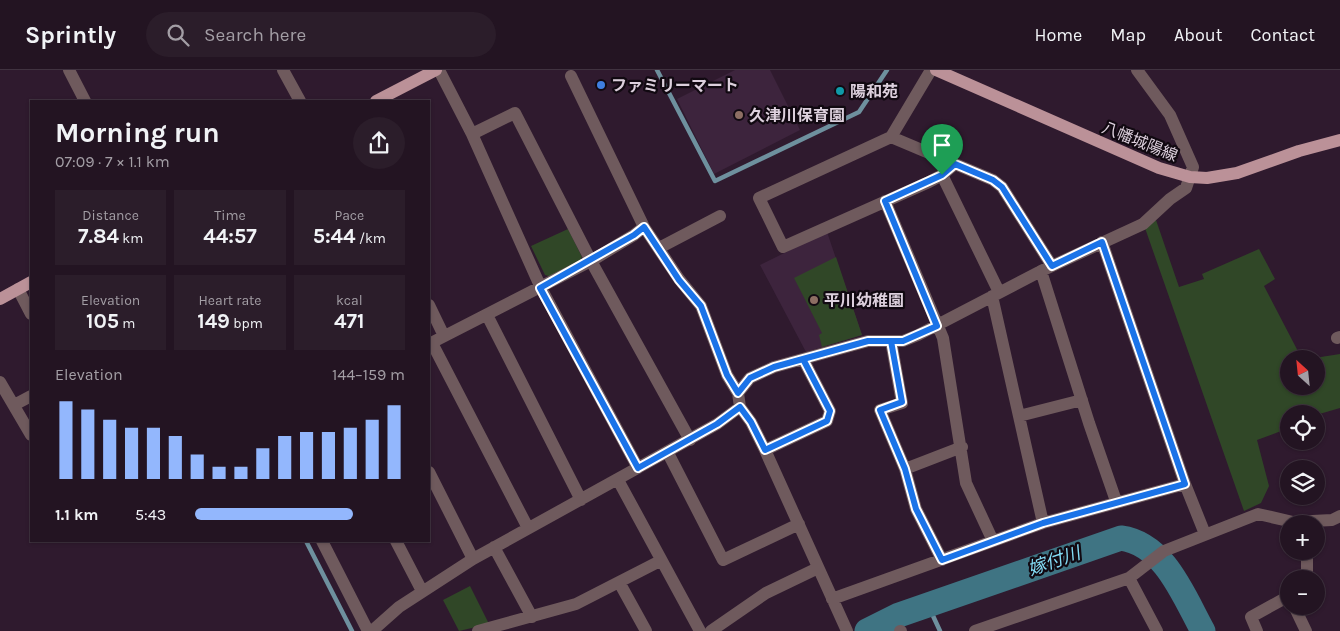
<!DOCTYPE html>
<meta charset="utf-8">
<style>
body{margin:0;font-family:Karla,"Noto Sans JP",sans-serif;background:#2b1d2a;color:#f1f3f6;height:100vh;display:flex;flex-direction:column;font-size:19px;white-space:nowrap}
*{box-sizing:border-box;margin:0}
p{font-size:16px;color:#a39ea5}
.icon{flex:none;width:28px;height:28px;fill:none;stroke:currentColor;stroke-width:2;stroke-linecap:round;stroke-linejoin:round}
.map{position:relative;flex:1;overflow:hidden}
.details{position:absolute;left:30px;top:30px;width:400px;height:442px;display:flex;flex-direction:column;background:#231422;border-radius:0px;box-shadow:0 1px 4px #0004,0 0 0 1px #403340}
.details>*{flex:none}
.needle{width:32px;rotate:333deg}
.controls{position:absolute;left:1280px;top:280px;display:grid;gap:10px}
.controls a{display:grid;place-items:center;width:45px;height:45px;border-radius:50%;background:#231422;box-shadow:0 1px 4px #0004,0 0 0 1px #403340;font-size:25px}
.pin{position:absolute;display:grid;place-items:center;width:42px;height:42px;color:#fff;margin:-51px -21px;border-radius:50% 50% 50% 0;rotate:-45deg;box-shadow:0 0 5px #0007}
.pin .icon{rotate:45deg}
.round{display:grid;place-items:center;flex:none;width:52px;height:52px;border-radius:26px;background:#2b1d2a}
.headline{display:flex;align-items:center;justify-content:space-between;height:85px;padding:0 25px}
h1{font-size:28px;font-weight:700;line-height:38px}
.stats{display:grid;grid-template-columns:repeat(3,1fr);gap:8px;height:85px;padding:5px 25px}
.stats div{display:grid;align-content:center;border-radius:0px;background:#2b1d2a;text-align:center}
.stats b{font-size:21px;font-weight:700}
.stats small{font-size:14px;font-weight:400}
.stats p{font-size:14px}
.chart{height:140px;padding:10px 25px}
.chart p{display:flex;justify-content:space-between}
.chart svg{width:100%;height:90px;margin-top:5px;stroke:#93b7fd;stroke-width:6}
ul{padding:0 25px;list-style:none;font-size:16px}
li{display:grid;grid-template-columns:80px 60px 1fr;align-items:center;height:38px}
li i{height:12px;border-radius:6px;background:#93b7fd}
header{display:flex;align-items:center;gap:30px;box-sizing:border-box;height:70px;padding:0 25px;background:#231422;border-bottom:1px solid #403340}
header strong{font-size:24px}
nav{display:flex;gap:28px;margin-inline-start:auto;font-size:18px}
.search{width:350px;height:45px;background:#2b1d2a;display:flex;align-items:center;gap:12px;box-sizing:border-box;padding:0 18px;border-radius:28px;color:#a39ea5;font-size:19px}
.map>svg:first-child{display:block}
</style>
<header>
<strong>Sprintly</strong>
<div class="search"><svg class="icon" aria-label="search" viewBox="0 0 24 24"><circle cx="10" cy="10" r="6"/><path d="M15 15l6 6"/></svg>Search here</div>
<nav><a>Home</a><a>Map</a><a>About</a><a>Contact</a></nav>
</header>
<div class="map">
<svg width="1340" height="561" viewBox="0 0 1340 561">
<rect width="100%" height="100%" fill="#2f1a2e"/>
<path fill="#3d243d" d="M735 0H770L800 60 714 104 677 29Z
M827 162 862 265 806 282 760 195Z"/>
<path fill="#304727" d="M1156 150 1179 217 1204 209 1202 204 1259 179 1275 209 1264 216 1302 289H1289V316H1316V289H1308L1340 284V338L1316 345 1289 344V358L1257 370 1269 416 1261 433 1244 441 1145 158Z
M568 159 582 187 579 193 552 207 545 205 531 176Z
M836 187 862 265 822 277 819 265 822 263 794 208Z
M470 516 489 554 459 561 443 530Z"/>
<g fill="none" stroke-linecap="round" stroke-linejoin="round">
<path stroke="#6e909e" stroke-width="4.5" d="M657 0 715 111 859 42 887 0
M306 471 352 561
M928 535 940 561"/>
<path stroke="#3f7483" stroke-width="25" d="M867 561 899 545 1121 468C1165 474 1184 527 1203 561"/>
<path stroke="#6f5a5d" stroke-width="12" d="M69 0 85 31
M283 0 300 31
M439 0 472 64 541 218 638 398
M931 0 891 67 993 110 1002 117 1052 196
M571 6 644 157
M472 64 515 43 591 191 690 370
M891 67 759 128 783 177 929 112 942 105 955 94
M942 105 999 222
M885 131 943 268 966 413 993 471
M1102 172 1185 414 1205 464
M659 178 720 146
M1041 201 1089 353 1116 431
M18 219 31 244
M992 226 1043 453
M429 235 444 266
M487 245 581 430
M1337 268 1340 267
M891 271 902 333 880 340 905 399 962 377
M432 273 528 458
M429 274 591 191 634 165 644 157 679 209 701 236 727 305 738 323
M0 312 31 365
M14 335 31 326
M740 337 751 352 765 380 847 561
M1019 346 1082 330
M765 380 827 351 830 341 803 289
M668 383 723 490 799 454
M905 399 916 439 942 490
M429 402 473 489
M618 410 700 561
M322 471 368 561
M396 471 422 521
M494 477 532 547
M1129 508 1157 561
M1307 509V481
M619 512 646 561
M832 529 1043 453 1185 414
M1294 536 1306 561
M372 561 399 537 473 489 717 354 740 337 738 323 750 308 774 297 868 271H903L918 265 1041 201 1143 154 1170 129 1186 118 1193 97 1170 45 1137 0
M478 561 576 534 660 491
M711 561 766 523 818 498
M900 561H901
M975 561 1129 508 1164 481 1258 444 1293 452 1332 450 1340 446
M1257 561 1251 547 1289 526"/>
<path stroke="#bb9198" stroke-width="12" d="M936 0 1159 98 1190 107 1207 108 1237 103 1299 81 1340 70
M376 31 436 0
M0 229 31 212"/>
</g>
<g fill="none" stroke-linecap="round" stroke-linejoin="round">
<g stroke="#fff" stroke-width="10">
<path id="route" d="M942 105 885 131 937 256 903 271H868L774 297 750 308 738 323 727 305 701 236 679 210 644 157 634 165 540 218 638 398 717 354 740 337 751 352 765 380 827 351 830 341 803 289 868 271H891L902 332 880 340 905 399 916 439 942 490 1043 453 1185 414 1102 172 1052 196 1002 117 993 110 955 94 942 105"/>
</g>
<use href="#route" stroke="#1a73e8" stroke-width="6"/>
</g>
<circle fill="#3f7fe0" stroke="#110911" stroke-width="2" cx="601" cy="15" r="5"/>
<circle fill="#0f9aa8" stroke="#110911" stroke-width="2" cx="840" cy="21" r="5"/>
<g fill="#8d6e63" stroke="#110911" stroke-width="2">
<circle cx="739" cy="45" r="5"/>
<circle cx="814" cy="230" r="5"/>
</g>
<g text-anchor="middle" stroke-width="4.5" stroke-linejoin="round" paint-order="stroke">
<g font-size="16" font-weight="bold" fill="#ddd0dd" stroke="#110911" text-anchor="start">
<text x="611" y="21">ファミリーマート</text>
<text x="850" y="27">陽和苑</text>
<text x="749" y="51">久津川保育園</text>
<text x="824" y="236">平川幼稚園</text>
</g>
<g font-size="16" fill="#ddd0dd" stroke="#110911">
<text transform="translate(1140 71) rotate(22)" y="6">八幡城陽線</text>
</g>
<g font-size="18" font-style="italic" fill="#84dcf5" stroke="#110911">
<text transform="translate(1054 491) rotate(-19)" y="6">嫁付川</text>
</g>
</g>
</svg>
<div class="controls">
<a><svg class="needle" viewBox="-14 -14 28 28"><path d="M0-13l5 13h-10z" fill="#e53935"/><path d="M0 13l5-13h-10z" fill="#a39ea5"/></svg></a>
<a><svg class="icon" aria-label="locate" viewBox="0 0 24 24"><circle cx="12" cy="12" r="6"/><path d="M12 2v4M12 18v4M2 12h4M18 12h4"/></svg></a>
<a><svg class="icon" aria-label="layers" viewBox="0 0 24 24"><path d="M12 4l9 5-9 5-9-5zM3 14l9 5 9-5"/></svg></a>
<a>+</a>
<a>−</a>
</div>
<div class="pin" style="left:942px;top:105px;background:#1e9e55"><svg class="icon" aria-label="arrive" viewBox="0 0 24 24"><path d="M6 21V4h12l-3 4 3 4H6"/></svg></div>
<section class="details">
<div class="headline"><div><h1>Morning run</h1><p>07:09 · 7 × 1.1 km</p></div><a class="round"><svg class="icon" aria-label="share" viewBox="0 0 24 24"><path d="M12 15V3M7 8l5-5 5 5M5 13v7h14v-7"/></svg></a></div>
<div class="stats">
<div><p>Distance</p><b>7.84<small> km</small></b></div>
<div><p>Time</p><b>44:57</b></div>
<div><p>Pace</p><b>5:44<small> /km</small></b></div>
</div>
<div class="stats">
<div><p>Elevation</p><b>105<small> m</small></b></div>
<div><p>Heart rate</p><b>149<small> bpm</small></b></div>
<div><p>kcal</p><b>471</b></div>
</div>
<div class="chart"><p><span>Elevation</span>144–159 m</p>
<svg viewBox="0 0 160 44" preserveAspectRatio="none"><path d="M5 44V6M15 44V10M25 44V15M35 44V19M45 44V19M55 44V23M65 44V32M75 44V38M85 44V38M95 44V29M105 44V23M115 44V21M125 44V21M135 44V19M145 44V15M155 44V8"/></svg>
</div>
<ul>
<li><b>1.1 km</b>5:43<i style="width:75%"></i></li>
</ul>
</section>
</div>
